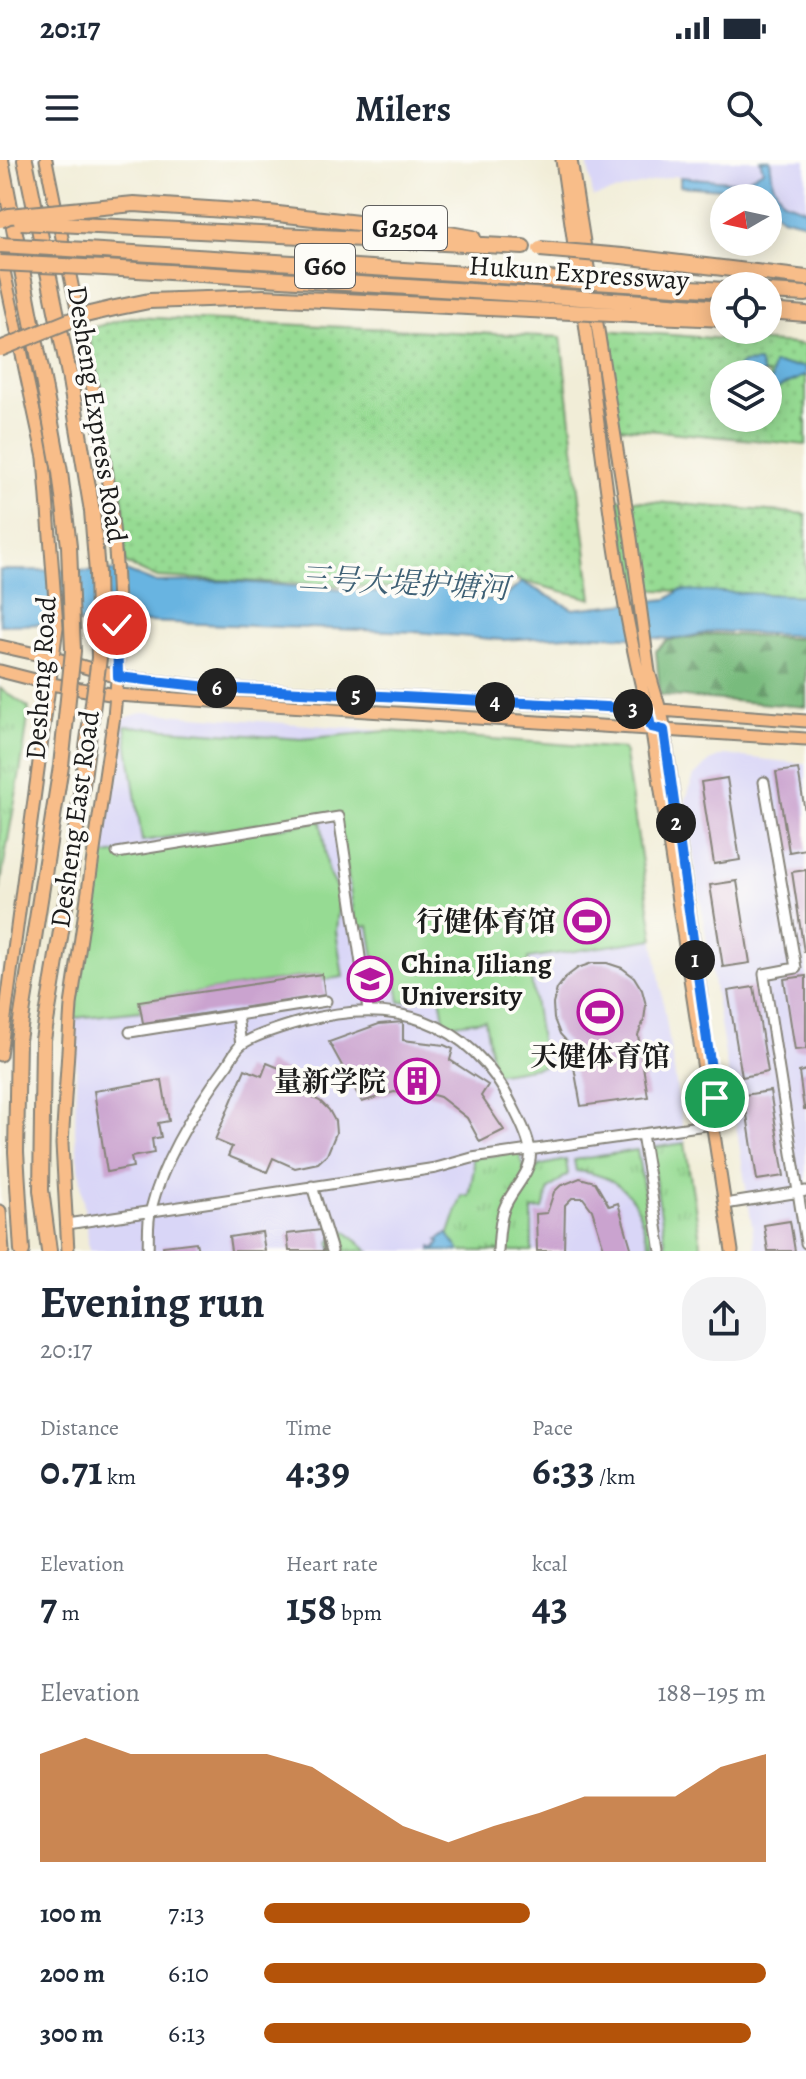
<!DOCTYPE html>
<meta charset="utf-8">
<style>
body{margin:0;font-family:Alegreya,"Noto Serif SC",serif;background:#f2f2f3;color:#1f2937;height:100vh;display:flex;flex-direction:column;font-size:30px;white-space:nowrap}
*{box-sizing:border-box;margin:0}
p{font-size:26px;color:#747a83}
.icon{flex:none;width:44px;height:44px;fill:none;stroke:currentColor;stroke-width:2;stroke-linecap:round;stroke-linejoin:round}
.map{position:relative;height:1091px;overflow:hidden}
.side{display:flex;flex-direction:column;background:#fff;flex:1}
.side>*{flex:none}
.needle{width:52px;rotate:261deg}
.tools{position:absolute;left:710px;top:24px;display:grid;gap:16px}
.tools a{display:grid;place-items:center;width:72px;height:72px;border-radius:50%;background:#fff;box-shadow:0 4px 20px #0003;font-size:40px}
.pin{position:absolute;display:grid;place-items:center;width:68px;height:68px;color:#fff;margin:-34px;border:4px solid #fff;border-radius:50%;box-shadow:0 2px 8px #0007}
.km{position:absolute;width:40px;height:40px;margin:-20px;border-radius:50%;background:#222;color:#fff;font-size:22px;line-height:40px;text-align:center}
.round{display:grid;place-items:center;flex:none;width:84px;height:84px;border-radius:32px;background:#f2f2f3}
.headline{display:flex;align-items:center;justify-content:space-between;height:136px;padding:0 40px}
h1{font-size:44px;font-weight:600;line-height:60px}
.metrics{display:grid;grid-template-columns:repeat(3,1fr);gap:12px;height:136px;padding:8px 40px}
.metrics div{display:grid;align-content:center}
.metrics b{font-size:40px;font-weight:600}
.metrics small{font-size:22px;font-weight:400}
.metrics p{font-size:22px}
.chart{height:224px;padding:16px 40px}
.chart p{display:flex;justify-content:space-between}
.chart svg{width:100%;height:144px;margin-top:8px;fill:#b45309;opacity:.7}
ul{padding:0 40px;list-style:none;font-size:26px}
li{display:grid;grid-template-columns:128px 96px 1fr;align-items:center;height:60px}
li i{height:20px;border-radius:10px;background:#b45309}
.status{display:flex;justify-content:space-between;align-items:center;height:56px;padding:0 40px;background:#fff;direction:ltr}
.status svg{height:22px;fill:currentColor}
header{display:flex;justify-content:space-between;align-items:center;height:104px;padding:0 40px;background:#fff;font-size:36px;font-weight:600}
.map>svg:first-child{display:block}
</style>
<div class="status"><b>20:17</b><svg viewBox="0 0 49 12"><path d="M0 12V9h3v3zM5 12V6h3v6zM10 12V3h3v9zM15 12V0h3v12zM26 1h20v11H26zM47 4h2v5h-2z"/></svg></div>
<header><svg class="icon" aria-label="menu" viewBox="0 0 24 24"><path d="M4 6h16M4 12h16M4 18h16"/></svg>Milers<svg class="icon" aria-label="search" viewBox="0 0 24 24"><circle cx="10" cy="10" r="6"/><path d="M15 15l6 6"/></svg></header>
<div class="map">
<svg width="806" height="1091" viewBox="0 0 806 1091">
<defs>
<pattern id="grass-tufts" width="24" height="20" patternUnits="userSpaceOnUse" patternTransform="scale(2)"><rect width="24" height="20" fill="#96db93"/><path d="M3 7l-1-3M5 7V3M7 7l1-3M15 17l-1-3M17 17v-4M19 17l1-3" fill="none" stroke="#81bb7e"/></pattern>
<pattern id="forest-firs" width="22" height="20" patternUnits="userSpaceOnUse" patternTransform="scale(2)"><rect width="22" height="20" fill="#78bb7d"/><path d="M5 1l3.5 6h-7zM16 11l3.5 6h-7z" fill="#629766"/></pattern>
<pattern id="park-dots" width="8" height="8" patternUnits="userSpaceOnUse" patternTransform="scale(2)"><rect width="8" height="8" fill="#96db93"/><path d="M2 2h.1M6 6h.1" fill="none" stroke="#81bb7e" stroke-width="1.8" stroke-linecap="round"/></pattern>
</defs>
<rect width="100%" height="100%" fill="#fdfcf7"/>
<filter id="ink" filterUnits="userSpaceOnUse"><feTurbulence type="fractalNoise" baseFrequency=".0125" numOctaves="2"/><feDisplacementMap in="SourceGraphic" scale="16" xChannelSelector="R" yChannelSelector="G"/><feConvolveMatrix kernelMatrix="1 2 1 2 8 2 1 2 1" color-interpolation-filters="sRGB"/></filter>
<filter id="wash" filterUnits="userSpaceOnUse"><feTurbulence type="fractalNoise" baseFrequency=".006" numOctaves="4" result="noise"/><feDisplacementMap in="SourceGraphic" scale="32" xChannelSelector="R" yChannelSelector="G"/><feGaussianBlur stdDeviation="1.8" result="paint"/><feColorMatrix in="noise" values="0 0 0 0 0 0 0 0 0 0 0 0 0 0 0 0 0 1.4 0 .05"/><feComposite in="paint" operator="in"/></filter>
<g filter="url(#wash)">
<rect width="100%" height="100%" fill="#f1edd7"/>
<path fill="#d9d6f7" d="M587 0H760L763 9 742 22 674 16 593 37Z
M770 0H806V49L783 41 773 23Z
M142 552 624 589 702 1091H89L75 972 77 880 74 858 118 576 121 560Z
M725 595 806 604V1091H756L685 642 694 616 710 601Z"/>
<path fill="url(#grass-tufts)" stroke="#597c58" stroke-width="2" d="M0 528 29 548C23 610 8 670 0 731Z
M685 983 702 1091H667L650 988Z
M637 990 654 1091C645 1081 644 1063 638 1050 627 1024 602 1013 576 1011L574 1000Z
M519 992 525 1013 542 1005 566 1000 568 1014 549 1029 543 1049 532 1050V1091H443L462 1035 469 1036 474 1008 472 998Z
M344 1070 369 1091H332L330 1082Z"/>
<path fill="url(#forest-firs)" stroke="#4a6c4c" stroke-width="2" d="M715 474 806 479V547L660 535 656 491 666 481Z"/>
<path fill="url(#park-dots)" stroke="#597c58" stroke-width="2" fill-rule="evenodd" d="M131 157 561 177 592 439 514 419 392 428 155 417 125 403 123 341 88 169Z
M590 169 806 185V285L606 266ZM724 214H768V258H724Z
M618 339 806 354V436L633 429Z"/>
<path fill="#96db93" stroke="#597c58" stroke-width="2" d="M125 566 301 579 387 571 624 589 654 779 528 798 544 906 494 914 485 860 445 865 440 836 400 842 396 816 377 818 369 766 356 768 339 658 314 656 142 681Z
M321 661 328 711 335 724 339 741 336 771 343 817 323 820 321 814 140 841 141 851 74 858 99 696Z"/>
<path fill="#67b4e1" stroke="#42687e" stroke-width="2" d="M760 0H770L773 23 783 41 806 49V63L782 57 768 47V38H753L722 29 680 26V17L742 22 763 10Z
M759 202 763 214H729L743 203Z
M773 204 806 207V215L776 229 768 238V221H771Z
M0 410 126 411 154 422 228 421 368 432 417 434 441 424 459 427 471 438 500 441 522 422 573 449 668 439 680 430 806 436V476L715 471 678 479 584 475 502 480 416 472 147 462 0 465Z
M447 1073 460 1091H431V1087L435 1089 440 1082 438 1080Z"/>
<g id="blocks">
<path fill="#caa3cf" d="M798 609 806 658V689L789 692 776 612Z
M727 618 740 700 714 704 701 622Z
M806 710V792H804L792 712Z
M737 721 750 803 723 807 710 725Z
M592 803H607L622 808 634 817 642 830 646 845 644 860 638 875 648 937 581 946 570 885 560 874 554 859 553 844 557 829 566 817 578 808Z
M322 814 325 835 143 863 139 841Z
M806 816V889L795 890 784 819Z
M754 827 768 912 742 917 728 831Z
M403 862V880L444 885 453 889 450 900 488 925 481 936 504 970 480 982 467 958 440 937 426 933 394 932 362 942 329 882 379 864Z
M267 903 304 918 298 934 309 936 320 941 329 950 335 961 336 973 327 995 318 1003 295 1008 273 998 267 1012 228 996 232 987 215 980 245 909 262 916Z
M806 910V949H804L799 912Z
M162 920 169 961 158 963 161 977 152 979 154 993 131 997 133 1007 107 1012 94 931Z
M770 931 784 1016 757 1020 744 935Z
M580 1018 595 1022 609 1046 618 1043 632 1091H605L592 1050 583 1038H572L565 1045 564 1091H537L536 1054 547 1053 554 1032 560 1026Z
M790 1061 795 1091H768L764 1065Z
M321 1070 324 1091H289L287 1074Z
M262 1072 265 1091H231L229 1077Z
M196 1082 198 1091H164L163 1086Z"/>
</g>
</g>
<g filter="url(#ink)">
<use href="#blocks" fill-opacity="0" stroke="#86847a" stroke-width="2"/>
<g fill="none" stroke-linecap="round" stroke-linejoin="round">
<g stroke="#86847a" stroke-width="13">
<path id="minor" d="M764 622 796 808 764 814 806 1083
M117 693 339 657 368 850
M237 856 241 885
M130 872 326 841
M642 974 661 1091
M312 1026 332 1091
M725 1044 806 1031
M67 1064 436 1008 472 998 713 964
M148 1091C149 1077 147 1062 151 1049 164 997 196 947 227 905 231 899 236 889 241 885 252 876 289 865 303 861 393 837 469 858 512 945 519 959 528 975 530 990 534 1012 511 1029 504 1049 499 1063 499 1077 498 1091"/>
</g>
<g stroke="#86847a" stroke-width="15">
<path id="major" d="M46 0C82 182 134 369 114 556L71 845 62 984 68 1091
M562 0 580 127
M571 0 631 378 649 512 663 560 701 837
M0 92 44 298 57 467 0 895
M583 148C602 285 614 425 650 559L732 1091
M0 486 54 498 118 517 217 528 647 549 806 561
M0 511 51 524 116 535 806 579
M0 1051 3 1091"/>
</g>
<g stroke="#86847a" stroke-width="18">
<path id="highway" d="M1 0 44 225
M25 0 69 214
M269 53 438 72 473 78
M97 66 523 87
M102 91 548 119
M622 96 806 118
M105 108 549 136
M626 124 724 130
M768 132 806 134
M629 141 724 148
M115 148 149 141 263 137 551 151
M768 151 806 154
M631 155 724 159
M18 880 16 992 22 1091
M43 880 41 1030 49 1091"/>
</g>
<use href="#minor" stroke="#fff" stroke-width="9"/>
<use href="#major" stroke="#f8bd89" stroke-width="11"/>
<use href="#highway" stroke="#f8bd89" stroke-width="14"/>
<g stroke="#86847a" stroke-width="18" stroke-linecap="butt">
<path id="highway-bridge" d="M0 60 9 56 134 44 269 53
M21 62 97 66
M0 85 102 91
M540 89 622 96
M0 103 105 108
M548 119 626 124
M549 136 629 141
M551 151 631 155
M0 189 81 156 115 148
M18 880 61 606 73 491 69 386 60 312 44 225
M43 880 69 723 99 498 97 413 92 351 69 214"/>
</g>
<use href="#highway-bridge" stroke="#f8bd89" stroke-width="14"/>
</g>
</g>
<g fill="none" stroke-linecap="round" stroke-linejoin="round" filter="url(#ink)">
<g stroke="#fff" stroke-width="16">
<path id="route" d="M117 465 118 517 217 528 647 549 651 567 664 570 715 938"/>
</g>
<use href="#route" stroke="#1a73e8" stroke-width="10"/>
</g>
<defs>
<g id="stadium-ring" transform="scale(2.3)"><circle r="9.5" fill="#fdfcf7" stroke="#b5179e" stroke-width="1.5"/><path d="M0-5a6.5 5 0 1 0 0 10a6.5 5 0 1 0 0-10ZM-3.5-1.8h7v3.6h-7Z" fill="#b5179e"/></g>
<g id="university-ring" transform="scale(2.3)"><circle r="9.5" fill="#fdfcf7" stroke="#b5179e" stroke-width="1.5"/><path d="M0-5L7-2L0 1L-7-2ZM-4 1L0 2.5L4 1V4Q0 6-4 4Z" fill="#b5179e"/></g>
<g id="building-ring" transform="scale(2.3)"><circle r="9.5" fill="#fdfcf7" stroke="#b5179e" stroke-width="1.5"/><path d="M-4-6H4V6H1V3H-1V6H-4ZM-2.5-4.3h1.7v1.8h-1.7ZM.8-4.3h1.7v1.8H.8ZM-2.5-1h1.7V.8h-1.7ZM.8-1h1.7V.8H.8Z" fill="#b5179e"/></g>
</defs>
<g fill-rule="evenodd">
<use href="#stadium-ring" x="587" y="761"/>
<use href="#university-ring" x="370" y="819"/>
<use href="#stadium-ring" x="600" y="852"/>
<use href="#building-ring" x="417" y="921"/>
</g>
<g text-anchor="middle" stroke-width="7" stroke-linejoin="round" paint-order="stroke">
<g fill="#fdfcf7" stroke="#605f5e" stroke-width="2">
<rect x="363" y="46" width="84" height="44" rx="6"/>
<rect x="295" y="84" width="60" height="44" rx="6"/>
</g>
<g font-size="26" font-weight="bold" fill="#1c1c1c">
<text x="405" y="77">G2504</text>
<text x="325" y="115">G60</text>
</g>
<g font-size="28" fill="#1c1c1c" stroke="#fdfcf7">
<text transform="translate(579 112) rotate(4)" y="10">Hukun Expressway</text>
<text transform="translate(98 254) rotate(81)" y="10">Desheng Express Road</text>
<text transform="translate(40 518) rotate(-86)" y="10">Desheng Road</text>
<text transform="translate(74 659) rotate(-82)" y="10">Desheng East Road</text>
</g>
<g font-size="28" font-weight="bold" fill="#1c1c1c" stroke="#fdfcf7" text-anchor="end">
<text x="556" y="771">行健体育馆</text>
<text x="401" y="813" text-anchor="start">China Jiliang<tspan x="401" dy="32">University</tspan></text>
<text x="600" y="906" text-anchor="middle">天健体育馆</text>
<text x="386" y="931">量新学院</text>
</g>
<g font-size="30" font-style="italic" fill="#3e6075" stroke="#fdfcf7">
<text transform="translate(404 423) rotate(3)" y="10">三号大堤护塘河</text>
</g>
</g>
</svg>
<div class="tools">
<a><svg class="needle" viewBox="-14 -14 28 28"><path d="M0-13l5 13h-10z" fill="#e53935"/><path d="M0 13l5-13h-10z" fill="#747a83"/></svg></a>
<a><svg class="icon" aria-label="locate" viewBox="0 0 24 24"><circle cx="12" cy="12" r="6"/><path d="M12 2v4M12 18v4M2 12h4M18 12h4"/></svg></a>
<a><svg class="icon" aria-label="layers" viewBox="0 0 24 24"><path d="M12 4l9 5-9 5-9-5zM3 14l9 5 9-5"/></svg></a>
</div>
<div class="pin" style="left:715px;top:938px;background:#1e9e55"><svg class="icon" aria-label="arrive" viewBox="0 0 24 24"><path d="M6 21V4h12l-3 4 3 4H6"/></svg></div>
<div class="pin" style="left:117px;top:465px;background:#d93025"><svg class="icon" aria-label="check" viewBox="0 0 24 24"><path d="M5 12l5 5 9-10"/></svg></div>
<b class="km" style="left:695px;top:800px">1</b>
<b class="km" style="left:676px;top:663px">2</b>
<b class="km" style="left:633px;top:549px">3</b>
<b class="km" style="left:495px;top:542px">4</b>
<b class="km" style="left:356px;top:535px">5</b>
<b class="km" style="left:217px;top:528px">6</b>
</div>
<section class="side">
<div class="headline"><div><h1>Evening run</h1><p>20:17</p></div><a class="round"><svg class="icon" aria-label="share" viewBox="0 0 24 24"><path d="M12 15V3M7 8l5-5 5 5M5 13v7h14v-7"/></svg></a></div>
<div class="metrics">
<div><p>Distance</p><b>0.71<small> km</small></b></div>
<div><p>Time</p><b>4:39</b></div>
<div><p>Pace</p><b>6:33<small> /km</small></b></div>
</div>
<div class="metrics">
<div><p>Elevation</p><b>7<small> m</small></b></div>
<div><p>Heart rate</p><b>158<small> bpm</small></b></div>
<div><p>kcal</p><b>43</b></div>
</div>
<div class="chart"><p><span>Elevation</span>188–195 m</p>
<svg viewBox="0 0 160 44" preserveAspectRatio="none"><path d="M0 44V11L10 6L20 11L30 11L40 11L50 11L60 15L70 24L80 33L90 38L100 33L110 29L120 24L130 24L140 24L150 15L160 11V44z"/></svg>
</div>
<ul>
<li><b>100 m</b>7:13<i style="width:53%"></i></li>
<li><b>200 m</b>6:10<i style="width:100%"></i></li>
<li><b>300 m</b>6:13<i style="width:97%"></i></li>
</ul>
</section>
